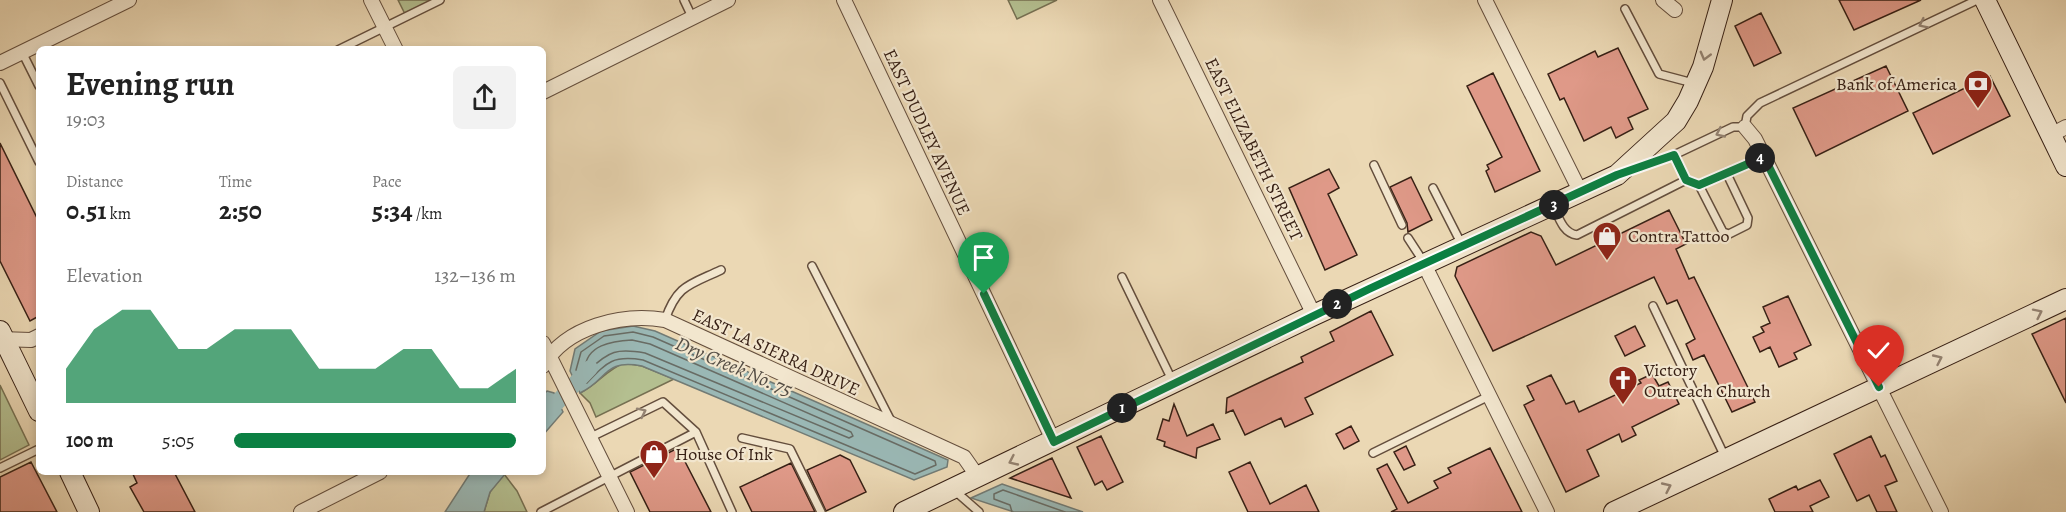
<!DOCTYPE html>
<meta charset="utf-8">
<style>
body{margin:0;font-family:Alegreya,serif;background:#f2f2f2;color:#222;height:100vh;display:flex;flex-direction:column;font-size:22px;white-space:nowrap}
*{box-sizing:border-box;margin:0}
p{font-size:20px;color:#767676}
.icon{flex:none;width:33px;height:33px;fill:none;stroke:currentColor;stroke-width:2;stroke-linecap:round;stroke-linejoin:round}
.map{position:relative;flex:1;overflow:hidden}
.side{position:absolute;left:36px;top:46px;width:510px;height:429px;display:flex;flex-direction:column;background:#fff;border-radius:9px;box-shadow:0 3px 9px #0003}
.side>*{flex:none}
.pin{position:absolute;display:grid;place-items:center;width:51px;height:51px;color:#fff;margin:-62px -26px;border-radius:50% 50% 50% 0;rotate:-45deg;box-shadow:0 0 6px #0007}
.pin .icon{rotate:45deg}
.km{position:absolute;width:30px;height:30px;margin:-15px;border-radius:50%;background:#222;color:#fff;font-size:16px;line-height:30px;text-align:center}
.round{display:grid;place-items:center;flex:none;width:63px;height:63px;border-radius:9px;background:#f2f2f2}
.headline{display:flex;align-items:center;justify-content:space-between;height:102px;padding:0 30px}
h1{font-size:33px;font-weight:700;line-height:45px}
.metrics{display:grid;grid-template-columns:repeat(3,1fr);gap:9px;height:102px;padding:6px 30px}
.metrics div{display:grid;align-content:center}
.metrics b{font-size:26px;font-weight:700}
.metrics small{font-size:16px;font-weight:400}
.metrics p{font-size:16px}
.chart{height:168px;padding:12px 30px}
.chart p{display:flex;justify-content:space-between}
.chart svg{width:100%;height:108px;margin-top:6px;fill:#0b8043;opacity:.7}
ul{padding:0 30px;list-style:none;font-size:20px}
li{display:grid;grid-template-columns:96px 72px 1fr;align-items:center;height:45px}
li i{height:15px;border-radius:8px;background:#0b8043}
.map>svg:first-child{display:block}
</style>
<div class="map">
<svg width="2066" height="512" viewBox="0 0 2066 512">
<rect width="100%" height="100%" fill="#ebd8b4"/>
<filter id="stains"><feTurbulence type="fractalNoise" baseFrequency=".00333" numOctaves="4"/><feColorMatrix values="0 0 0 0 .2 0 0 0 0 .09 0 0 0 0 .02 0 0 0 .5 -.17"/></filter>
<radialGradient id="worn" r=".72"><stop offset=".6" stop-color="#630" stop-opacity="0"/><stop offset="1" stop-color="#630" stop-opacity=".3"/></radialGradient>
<path fill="#b4bf90" stroke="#767052" stroke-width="1.5" d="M398 0H435L405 14Z
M1008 0H1057L1017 19Z
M624 363 642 366 674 379 596 417 590 403 580 393C597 385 606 370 624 363Z
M0 385 29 445 0 460Z
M504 474 517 491 527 512H484L490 492Z"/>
<path fill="#9ab8b5" stroke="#727b75" stroke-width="1.5" d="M633 326 655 331 948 460 947 467 914 480 642 366C603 359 609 379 580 393L570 371 575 349 601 331Z
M547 391 554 393 563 412 543 435V395Z
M471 472 506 473 490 492 484 512H445Z
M1002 484 1083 512H1014L971 498Z"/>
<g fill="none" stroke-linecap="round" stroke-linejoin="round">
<path stroke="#686c65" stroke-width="1.5" d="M633 332 653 337 935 461 936 465 915 474 643 360C613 355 607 362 587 383H583L576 370 581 352 604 336Z
M632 340 650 344 851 432 853 436 849 438 645 353C617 348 609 351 589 370L585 369C586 345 612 341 632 340Z
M1012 512 1010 505 994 499V494L1003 490 1065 512"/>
<path stroke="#9ab8b5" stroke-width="16" d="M543 417 590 368"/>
</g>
<path fill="#df9988" stroke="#372015" stroke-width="1.5" d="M1839 0H1921L1854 30Z
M1761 13 1781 53 1754 66 1735 26Z
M1618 48 1648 109 1628 118 1633 129 1616 138 1611 127 1584 141 1564 98 1560 100 1548 74 1595 51 1598 57Z
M1886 66 1908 111 1816 156 1793 108Z
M1493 73 1540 171 1495 192 1486 171 1489 169 1487 165 1502 157 1467 86Z
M1990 76 2010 116 1933 154 1913 113Z
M0 143 39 222V316L30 321 0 261Z
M1329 169 1339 188 1328 194 1357 255 1325 270 1289 188Z
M1411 177 1432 220 1408 232 1407 223 1390 187Z
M1669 210 1686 244 1676 249 1689 279 1694 277 1755 402 1732 412 1704 355 1693 360 1686 344 1695 339 1677 300 1667 304 1654 277 1493 351 1455 276 1457 267 1531 232 1541 236 1556 265Z
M1788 296 1811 345 1794 353 1797 359 1779 367 1770 347 1760 352 1753 337 1764 332 1761 327 1770 323 1763 307Z
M1371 311 1393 355 1305 398 1313 414 1285 427 1281 418 1245 435 1233 410 1226 413 1227 398 1303 362 1301 357 1334 341 1330 332Z
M2066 318V403L2032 334Z
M1635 326 1645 346 1625 356 1615 336Z
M1652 374 1659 386 1668 382 1679 404 1632 427 1636 435 1622 442 1619 434 1587 450 1599 476 1566 492 1524 405 1534 400 1527 386 1551 375 1566 404 1574 401 1579 412 1641 383 1639 380Z
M1174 404 1187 436 1213 424 1220 439 1197 448 1196 458 1164 446 1165 442 1157 439 1163 419 1169 421Z
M1351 426 1359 441 1344 449 1336 434Z
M1101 436 1123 482 1107 490 1102 481 1095 485 1077 447Z
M1871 436 1881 457 1885 455 1897 481 1885 486 1897 512H1877L1869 495 1857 501 1834 454Z
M1406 446 1415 465 1404 470 1394 452Z
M678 448 711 512H650L630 472Z
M1490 448 1522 512H1391L1397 509 1377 469 1387 464 1408 503 1438 488 1434 481 1451 473 1448 468Z
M840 455 850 460 866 492 826 511 807 470Z
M1052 458 1071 498 1010 478Z
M31 462 57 512H0V477Z
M1250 462 1270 504 1306 485 1319 512H1248L1229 472Z
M791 463 815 512H752L740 487Z
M132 472H174L195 512H144L130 487 137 483Z
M1820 480 1829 497 1810 506 1813 512H1775L1769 499 1796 486 1798 490Z"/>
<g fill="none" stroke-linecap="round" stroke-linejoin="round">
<g stroke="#644e3d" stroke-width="10">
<path id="lane" d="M684 0 693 19
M1625 9 1659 74 1693 83
M338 50 440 0
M22 52 39 86
M0 83 39 162
M1674 155 1686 180 1699 185 1764 157
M1374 165 1402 225
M1633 169 1674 155 1733 127H1745L1747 116 1760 103 1977 0
M1699 185 1723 232 1729 234 1747 225 1748 218 1727 174
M1433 188 1462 245
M1553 205C1559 218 1563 233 1577 235L1686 180
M1408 238 1423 261
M812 266 891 421
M1122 277 1172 380
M1653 306 1725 457
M665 320C677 285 689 285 721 270
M589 438 663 402 696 432 732 512
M742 438 790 449 821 512
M1373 453 1489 396
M0 468 39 449
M954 490 979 512
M541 512 696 432"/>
</g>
<g stroke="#644e3d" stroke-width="16">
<path id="street" d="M371 0 396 50
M844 0 1054 442
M1160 0 1314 315
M1485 0 1581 193
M1663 0 1675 10
M0 63 129 0
M543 92 728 0
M1745 127 1755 139 1941 512
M2051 135 2066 127
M1424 264 1547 512
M0 339 31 340 39 336
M543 343 627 512
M543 366C566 326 623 313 665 320L964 457 978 477
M301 512 380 472"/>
</g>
<g stroke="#372015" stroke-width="22">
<path id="secondary" d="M1985 0 2066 166
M0 331 39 411
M70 472 89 512
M904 512 1314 315 1617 175 1676 121 1688 101 1703 67 1722 0
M1614 512 2066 299"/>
</g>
<use href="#lane" stroke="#f2e6ce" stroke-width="7"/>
<use href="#street" stroke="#f2e6ce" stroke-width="14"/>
<use href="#secondary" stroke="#f2e6ce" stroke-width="20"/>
</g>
<defs><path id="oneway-chevron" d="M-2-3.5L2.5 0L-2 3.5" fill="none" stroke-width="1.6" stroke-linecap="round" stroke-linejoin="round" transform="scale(1.5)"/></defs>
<g stroke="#948372">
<use href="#oneway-chevron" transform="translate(1923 24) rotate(154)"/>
<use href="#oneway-chevron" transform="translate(1705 56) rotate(105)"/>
<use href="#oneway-chevron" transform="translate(1720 133) rotate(155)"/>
<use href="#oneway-chevron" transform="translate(2038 313) rotate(-26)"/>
<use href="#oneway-chevron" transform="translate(1938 359) rotate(-25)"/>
<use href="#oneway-chevron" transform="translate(642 412) rotate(-26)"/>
<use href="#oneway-chevron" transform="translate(1013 461) rotate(155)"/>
<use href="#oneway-chevron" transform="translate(1667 487) rotate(-25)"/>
</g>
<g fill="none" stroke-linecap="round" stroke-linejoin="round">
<g stroke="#fff" stroke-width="12">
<path id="route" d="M984 294 1054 442 1369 289 1617 175 1674 155 1686 180 1699 185 1764 157 1879 387"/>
</g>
<use href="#route" stroke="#0b8043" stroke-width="8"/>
</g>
<defs>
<g id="bank-pin" transform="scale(1.5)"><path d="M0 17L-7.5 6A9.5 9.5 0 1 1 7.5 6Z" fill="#8f2418" stroke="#f2e6ce"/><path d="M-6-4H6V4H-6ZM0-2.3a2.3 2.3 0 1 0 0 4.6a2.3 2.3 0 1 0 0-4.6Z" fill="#fff"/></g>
<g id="shop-pin" transform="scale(1.5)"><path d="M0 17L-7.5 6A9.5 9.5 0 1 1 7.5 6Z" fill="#8f2418" stroke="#f2e6ce"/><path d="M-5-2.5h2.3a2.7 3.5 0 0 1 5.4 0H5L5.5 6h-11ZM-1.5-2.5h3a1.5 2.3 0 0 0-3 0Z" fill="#fff"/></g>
<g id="church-pin" transform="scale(1.5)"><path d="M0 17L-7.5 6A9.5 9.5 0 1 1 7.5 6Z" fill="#8f2418" stroke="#f2e6ce"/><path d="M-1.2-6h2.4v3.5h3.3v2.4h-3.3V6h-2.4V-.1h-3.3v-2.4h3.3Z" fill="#fff"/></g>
</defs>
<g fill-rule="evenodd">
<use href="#bank-pin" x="1978" y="84"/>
<use href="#shop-pin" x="1607" y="236"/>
<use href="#church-pin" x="1623" y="380"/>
<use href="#shop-pin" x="654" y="454"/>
</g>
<g text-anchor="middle" stroke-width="4.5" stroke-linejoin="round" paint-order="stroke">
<g font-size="18" fill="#372015" stroke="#f2e6ce" text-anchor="start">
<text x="1957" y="90" text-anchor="end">Bank of America</text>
<text x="1628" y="242">Contra Tattoo</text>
<text x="1644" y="376">Victory<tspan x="1644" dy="21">Outreach Church</tspan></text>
<text x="675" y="460">House Of Ink</text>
</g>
<g font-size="18" fill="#372015" stroke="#f2e6ce">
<text transform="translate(927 132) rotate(65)" y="6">EAST DUDLEY AVENUE</text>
<text transform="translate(1254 149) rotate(64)" y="6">EAST ELIZABETH STREET</text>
<text transform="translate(776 352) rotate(25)" y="6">EAST LA SIERRA DRIVE</text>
</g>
<g font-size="20" font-style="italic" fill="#554e45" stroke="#f2e6ce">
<text transform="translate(734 366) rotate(23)" y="7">Dry Creek No. 75</text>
</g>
</g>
<rect width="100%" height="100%" filter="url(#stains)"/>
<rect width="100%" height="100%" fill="url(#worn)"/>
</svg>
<div class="pin" style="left:984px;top:294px;background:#1e9e55"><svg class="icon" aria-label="arrive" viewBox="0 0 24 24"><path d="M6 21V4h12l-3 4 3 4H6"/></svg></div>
<div class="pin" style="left:1879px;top:387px;background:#d93025"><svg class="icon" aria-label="check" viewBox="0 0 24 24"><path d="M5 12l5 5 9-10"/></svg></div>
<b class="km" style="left:1122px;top:408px">1</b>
<b class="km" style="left:1337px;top:304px">2</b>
<b class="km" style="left:1554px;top:205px">3</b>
<b class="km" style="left:1760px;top:158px">4</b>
<section class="side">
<div class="headline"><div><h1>Evening run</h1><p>19:03</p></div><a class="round"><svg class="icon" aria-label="share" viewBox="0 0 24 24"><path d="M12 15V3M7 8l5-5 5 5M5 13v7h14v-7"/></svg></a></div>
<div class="metrics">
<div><p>Distance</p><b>0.51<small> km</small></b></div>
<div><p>Time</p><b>2:50</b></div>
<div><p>Pace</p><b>5:34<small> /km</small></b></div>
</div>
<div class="chart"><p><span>Elevation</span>132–136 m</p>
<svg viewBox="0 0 160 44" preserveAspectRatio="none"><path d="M0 44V30L10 14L20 6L30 6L40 22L50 22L60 14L70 14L80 14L90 30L100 30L110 30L120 22L130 22L140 38L150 38L160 30V44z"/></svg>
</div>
<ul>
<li><b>100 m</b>5:05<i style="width:100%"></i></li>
</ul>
</section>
</div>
